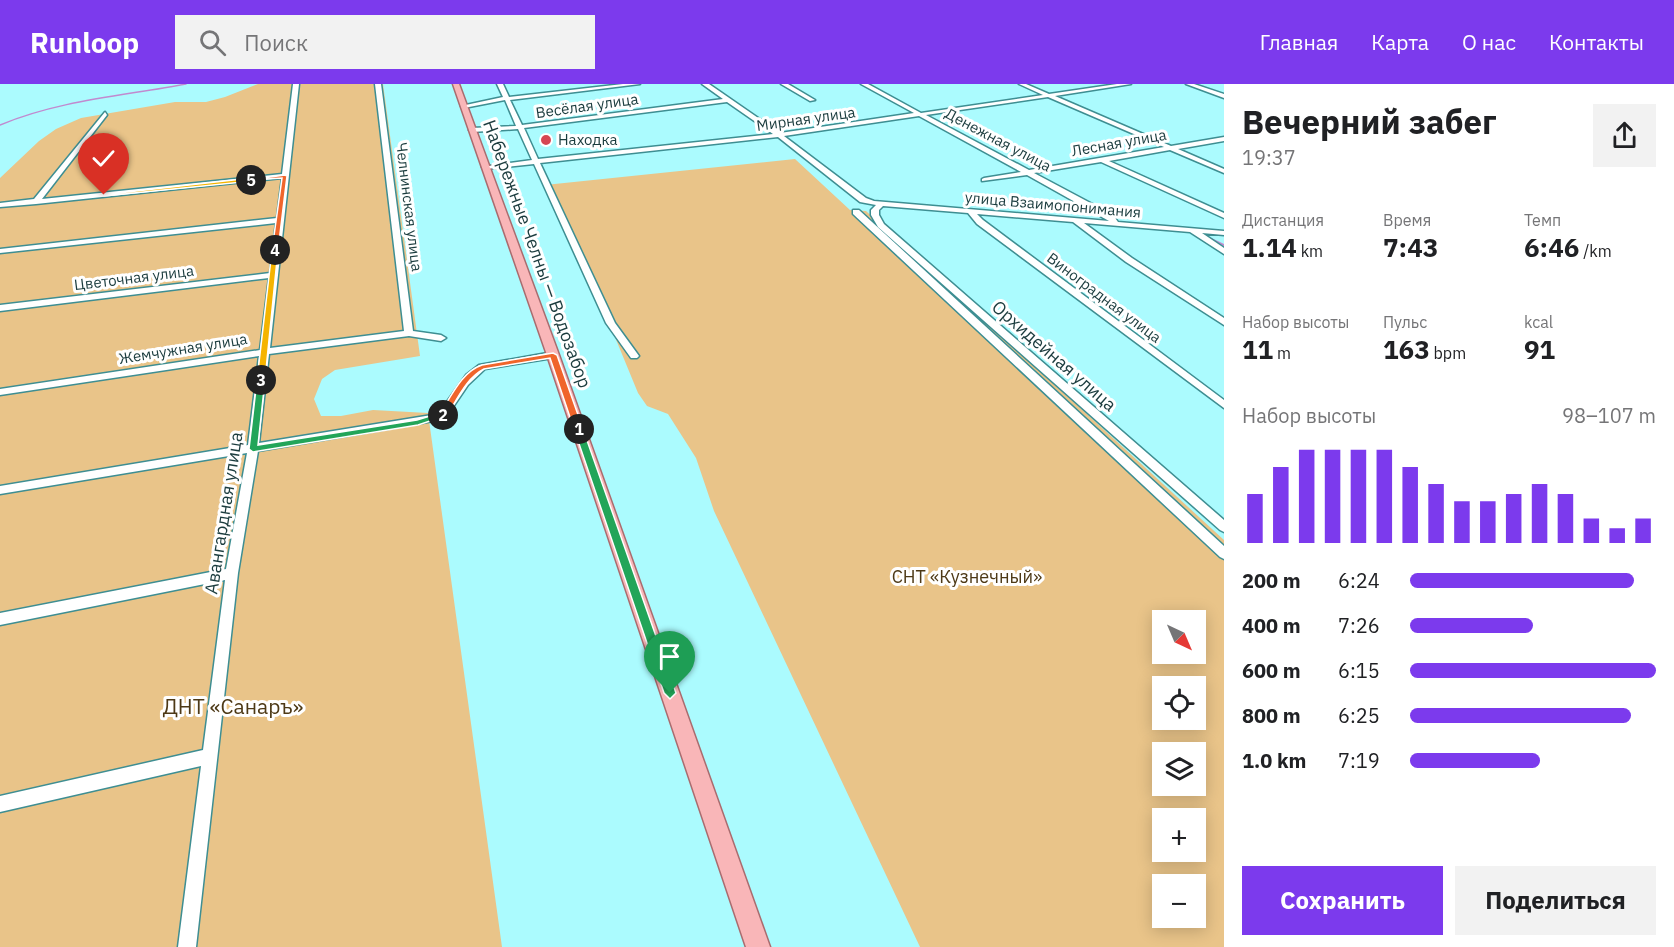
<!DOCTYPE html>
<html lang="ru">
<meta charset="utf-8">
<style>
body{margin:0;font-family:"IBM Plex Sans",sans-serif;background:#f2f2f2;color:#202124;height:100vh;display:flex;flex-direction:column;font-size:22px;white-space:nowrap}
*{box-sizing:border-box;margin:0}
p{font-size:20px;color:#757577}
.icon{flex:none;width:33px;height:33px;fill:none;stroke:currentColor;stroke-width:2;stroke-linecap:round;stroke-linejoin:round}
.map{position:relative;flex:1;overflow:hidden}
.drawer{display:flex;flex-direction:column;background:#fff;width:450px}
.drawer>*{flex:none}
.needle{width:39px;rotate:136deg}
.controls{position:absolute;left:1152px;top:526px;display:grid;gap:12px}
.controls a{display:grid;place-items:center;width:54px;height:54px;border-radius:0px;background:#fff;box-shadow:0 3px 15px #0003;font-size:30px}
.pin{position:absolute;display:grid;place-items:center;width:51px;height:51px;color:#fff;margin:-62px -26px;border-radius:50% 50% 50% 0;rotate:-45deg;box-shadow:0 0 6px #0007}
.pin .icon{rotate:45deg}
.km{position:absolute;width:30px;height:30px;margin:-15px;border-radius:50%;background:#222;color:#fff;font-size:16px;line-height:30px;text-align:center}
.round{display:grid;place-items:center;flex:none;width:63px;height:63px;border-radius:0px;background:#f2f2f2}
.head{display:flex;align-items:center;justify-content:space-between;height:102px;padding:0 18px}
h1{font-size:33px;font-weight:800;line-height:45px}
.stats{display:grid;grid-template-columns:repeat(3,1fr);gap:9px;height:102px;padding:6px 18px}
.stats div{display:grid;align-content:center}
.stats b{font-size:26px;font-weight:800}
.stats small{font-size:16px;font-weight:400}
.stats p{font-size:16px}
.chart{height:168px;padding:12px 18px}
.chart p{display:flex;justify-content:space-between}
.chart svg{width:100%;height:108px;margin-top:6px;stroke:#7c3aed;stroke-width:6}
.action{display:flex;gap:12px;margin-top:auto;padding:12px 18px}
.action a{flex:1;height:69px;border-radius:0px;background:#7c3aed;color:#fff;font-size:24px;font-weight:800;line-height:69px;text-align:center}
.action a+a{background:#f2f2f2;color:#202124}
ul{padding:0 18px;list-style:none;font-size:20px}
li{display:grid;grid-template-columns:96px 72px 1fr;align-items:center;height:45px}
li i{height:15px;border-radius:8px;background:#7c3aed}
header{display:flex;align-items:center;gap:36px;box-sizing:border-box;height:84px;padding:0 30px;background:#7c3aed;color:#fff}
header strong{font-size:28px}
nav{display:flex;gap:33px;margin-inline-start:auto;font-size:21px}
.search{width:420px;height:54px;background:#f2f2f2;display:flex;align-items:center;gap:15px;box-sizing:border-box;padding:0 21px;border-radius:0px;color:#757577;font-size:22px}
main{display:flex;flex:1;min-height:0}
.map>svg:first-child{display:block}
</style>
<header>
<strong>Runloop</strong>
<div class="search"><svg class="icon" aria-label="search" viewBox="0 0 24 24"><circle cx="10" cy="10" r="6"/><path d="M15 15l6 6"/></svg>Поиск</div>
<nav><a>Главная</a><a>Карта</a><a>О нас</a><a>Контакты</a></nav>
</header>
<main>
<div class="map">
<svg width="1224" height="863" viewBox="0 0 1224 863">
<rect width="100%" height="100%" fill="#abfbfe"/>
<path fill="#e9c489" fill-rule="evenodd" d="M258 0H383L420 272 335 286 322 295 314 315 321 332H341L373 326 428 329 502 863H0V94L39 57 56 45 81 34 175 18H206L225 13Z
M795 75 850 126 866 127 1224 456V863H920L714 427 696 374 668 330 647 322 638 309 610 241 545 101ZM1162 537H1196V570H1162ZM1162 603H1196V636H1162ZM1162 669H1196V702H1162ZM1162 735H1196V768H1162ZM1162 801H1196V834H1162Z"/>
<g fill="none" stroke-linecap="round" stroke-linejoin="round">
<path stroke="#c18acf" stroke-width="1.5" d="M0 41C60 16 123 12 186 0"/>
<path stroke="#c18acf" stroke-width="2" d="M1209 154 1224 161"/>
<g stroke="#3e8e92" stroke-width="3">
<path id="minor" d="M293 0H299L270 264 404 247 375 0H381L413 247 441 251 446 254 441 257 409 252 269 270 259 359 438 330 466 291 479 281 553 268 558 271 553 274 485 285 468 301 445 335 258 367 238 489 196 863H178L201 682 0 728V712L203 666 225 496 0 541V529L226 485 247 369 0 410V402L248 361 259 272 0 311V305L260 266 269 194 0 227V221L270 189 276 139 0 169V165L277 134 282 94 36 120 0 123V119L34 115 105 28 107 31 42 115 282 90Z
M497 0H503L509 13 623 0H640L510 16 522 41 723 15 702 0H709L780 49 914 29 861 0H868L921 29 1043 11 1019 0H1026L1049 10 1117 0H1131L1055 12 1171 62 1224 53V57L1178 65 1224 85V89L1170 66 1109 77 1224 129V134L1101 78 1034 89 1113 131 1118 138 1224 147V151L1202 149 1224 164V170L1190 148 1084 139 1132 174 1224 234V241L1126 178 1073 138 977 130 983 136 1224 316V324L977 140 968 129 883 122 879 126V131L884 140 1224 436V448L1220 446 878 143 871 131V126L876 121 860 118 778 53 540 79 615 239 639 272 637 274H631L606 239 534 80 485 85 482 83 532 76 518 45 472 48 469 46 472 44 516 42 505 16 464 24 461 22 503 13ZM1048 13 1164 63 1029 86 926 31ZM727 18 773 50 538 75 524 44ZM919 32 1021 88 984 94 982 95V97L1027 91 1109 137 874 117 866 114 784 52Z
M781 0H788L815 16 810 17Z
M1186 0H1194L1224 10V14Z
M853 126H859L1224 462V475L1220 473 853 130Z"/>
</g>
<g stroke="#a96c6f" stroke-width="3">
<path id="major" d="M453 0H459L559 271 770 863H746L547 271Z"/>
</g>
<use href="#minor" fill="#fff" fill-rule="evenodd"/>
<use href="#major" fill="#f9b6b8" fill-rule="evenodd"/>
</g>
<path fill="#22a559" stroke="#fff" stroke-width="1.5" d="M576 343 583 345 676 609 670 615 664 609 574 345Z"/>
<path fill="#f0652b" stroke="#fff" stroke-width="1.5" d="M553 269 557 271 583 345 582 347 574 345 550 274 484 285C466 294 457 316 446 333L439 331C451 313 461 288 482 281Z"/>
<path fill="#22a559" stroke="#fff" stroke-width="1.5" d="M261 294 265 296 258 361 417 336 443 328 448 331 418 341 253 368 249 365 257 296Z"/>
<path fill="#f5b400" stroke="#fff" stroke-width="1.5" d="M275 164 278 166 265 296 261 299 257 296 272 166Z"/>
<path fill="#f0652b" stroke="#fff" stroke-width="1.5" d="M285 91 287 92 278 166 275 168 272 166 282 94 249 96Z"/>
<path fill="#f5b400" stroke="#fff" stroke-width="1.5" d="M251 94 253 97 104 112 101 111Z"/>
<circle fill="#d64653" stroke="#fff" stroke-width="2" cx="546" cy="56" r="6"/>
<g text-anchor="middle" stroke-width="6" stroke-linejoin="round" paint-order="stroke">
<g font-size="15" fill="#1b3c3e" stroke="#fff">
<text transform="translate(587 22) rotate(-8)" y="5">Весёлая улица</text>
<text transform="translate(806 35) rotate(-8)" y="5">Мирная улица</text>
<text transform="translate(998 56) rotate(28)" y="5">Денежная улица</text>
<text transform="translate(1119 59) rotate(-10)" y="5">Лесная улица</text>
<text transform="translate(1053 121) rotate(5)" y="5">улица Взаимопонимания</text>
<text transform="translate(409 123) rotate(83)" y="5">Челнинская улица</text>
<text transform="translate(134 194) rotate(-7)" y="5">Цветочная улица</text>
<text transform="translate(1104 214) rotate(37)" y="5">Виноградная улица</text>
<text transform="translate(183 265) rotate(-9)" y="5">Жемчужная улица</text>
</g>
<g font-size="15" fill="#1b3c3e" stroke="#fff" text-anchor="start">
<text x="558" y="61">Находка</text>
</g>
<g font-size="18" fill="#1b3c3e" stroke="#fff">
<text transform="translate(537 170) rotate(70)" y="6">Набережные Челны — Водозабор</text>
<text transform="translate(1054 272) rotate(41)" y="6">Орхидейная улица</text>
<text transform="translate(224 429) rotate(-81)" y="6">Авангардная улица</text>
</g>
<g font-size="18" fill="#4d3916" stroke="#fff">
<text x="967" y="499">СНТ «Кузнечный»</text>
</g>
<g font-size="21" fill="#4d3916" stroke="#fff">
<text x="233" y="630">ДНТ «Санаръ»</text>
</g>
</g>
</svg>
<div class="controls">
<a><svg class="needle" viewBox="-14 -14 28 28"><path d="M0-13l5 13h-10z" fill="#e53935"/><path d="M0 13l5-13h-10z" fill="#757577"/></svg></a>
<a><svg class="icon" aria-label="locate" viewBox="0 0 24 24"><circle cx="12" cy="12" r="6"/><path d="M12 2v4M12 18v4M2 12h4M18 12h4"/></svg></a>
<a><svg class="icon" aria-label="layers" viewBox="0 0 24 24"><path d="M12 4l9 5-9 5-9-5zM3 14l9 5 9-5"/></svg></a>
<a>+</a>
<a>−</a>
</div>
<div class="pin" style="left:670px;top:609px;background:#1e9e55"><svg class="icon" aria-label="arrive" viewBox="0 0 24 24"><path d="M6 21V4h12l-3 4 3 4H6"/></svg></div>
<div class="pin" style="left:104px;top:111px;background:#d93025"><svg class="icon" aria-label="check" viewBox="0 0 24 24"><path d="M5 12l5 5 9-10"/></svg></div>
<b class="km" style="left:579px;top:345px">1</b>
<b class="km" style="left:443px;top:331px">2</b>
<b class="km" style="left:261px;top:296px">3</b>
<b class="km" style="left:275px;top:166px">4</b>
<b class="km" style="left:251px;top:96px">5</b>
</div>
<section class="drawer">
<div class="head"><div><h1>Вечерний забег</h1><p>19:37</p></div><a class="round"><svg class="icon" aria-label="share" viewBox="0 0 24 24"><path d="M12 15V3M7 8l5-5 5 5M5 13v7h14v-7"/></svg></a></div>
<div class="stats">
<div><p>Дистанция</p><b>1.14<small> km</small></b></div>
<div><p>Время</p><b>7:43</b></div>
<div><p>Темп</p><b>6:46<small> /km</small></b></div>
</div>
<div class="stats">
<div><p>Набор высоты</p><b>11<small> m</small></b></div>
<div><p>Пульс</p><b>163<small> bpm</small></b></div>
<div><p>kcal</p><b>91</b></div>
</div>
<div class="chart"><p><span>Набор высоты</span>98–107 m</p>
<svg viewBox="0 0 160 44" preserveAspectRatio="none"><path d="M5 44V24M15 44V13M25 44V6M35 44V6M45 44V6M55 44V6M65 44V13M75 44V20M85 44V27M95 44V27M105 44V24M115 44V20M125 44V24M135 44V34M145 44V38M155 44V34"/></svg>
</div>
<ul>
<li><b>200 m</b>6:24<i style="width:91%"></i></li>
<li><b>400 m</b>7:26<i style="width:50%"></i></li>
<li><b>600 m</b>6:15<i style="width:100%"></i></li>
<li><b>800 m</b>6:25<i style="width:90%"></i></li>
<li><b>1.0 km</b>7:19<i style="width:53%"></i></li>
</ul>
<div class="action"><a>Сохранить</a><a>Поделиться</a></div>
</section>
</main>
